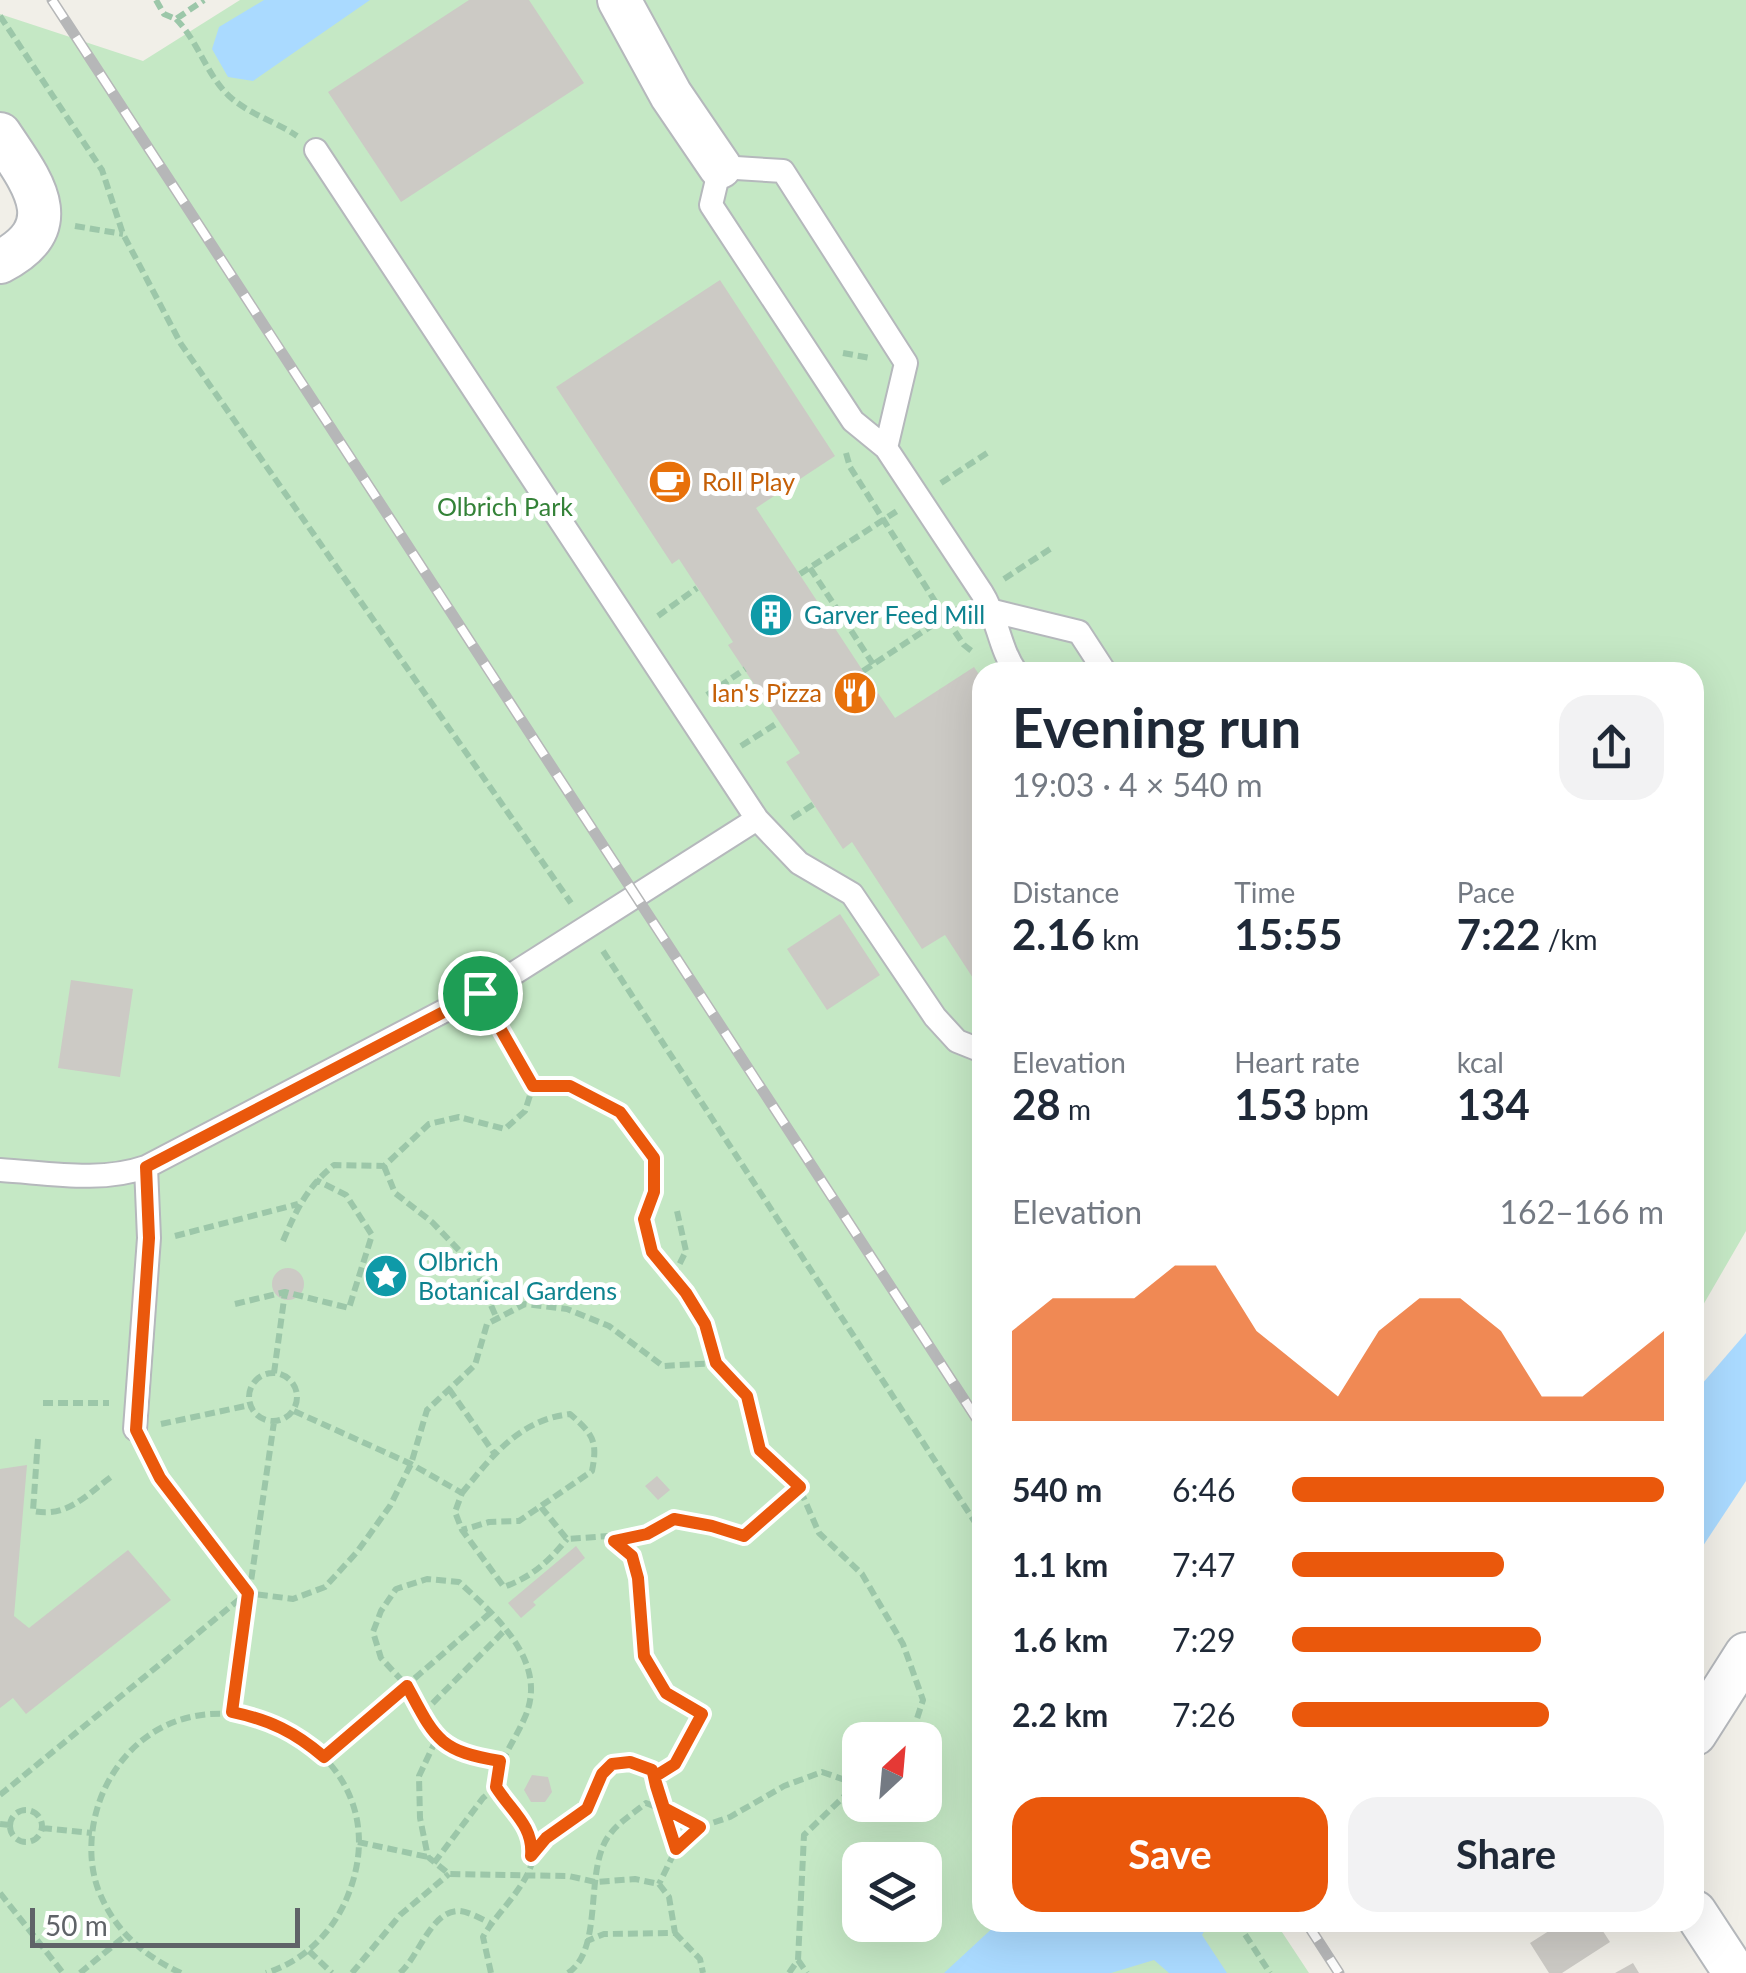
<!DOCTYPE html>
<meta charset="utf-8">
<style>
body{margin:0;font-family:Lato,sans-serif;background:#f2f2f3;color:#1f2937;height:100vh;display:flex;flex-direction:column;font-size:38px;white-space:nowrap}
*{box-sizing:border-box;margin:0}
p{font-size:32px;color:#747a83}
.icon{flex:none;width:55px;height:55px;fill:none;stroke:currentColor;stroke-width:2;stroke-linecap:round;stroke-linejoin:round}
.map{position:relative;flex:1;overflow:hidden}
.drawer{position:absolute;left:972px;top:662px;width:732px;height:1270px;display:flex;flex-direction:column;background:#fff;border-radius:30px;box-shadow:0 10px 40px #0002}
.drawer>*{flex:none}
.needle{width:65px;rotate:26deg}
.fabs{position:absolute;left:842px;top:1722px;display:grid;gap:20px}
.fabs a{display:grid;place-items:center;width:100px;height:100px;border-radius:20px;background:#fff;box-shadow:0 10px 40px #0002;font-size:50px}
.scale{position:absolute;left:30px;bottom:25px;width:270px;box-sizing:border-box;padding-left:10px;border:5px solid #5f6368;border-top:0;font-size:28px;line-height:35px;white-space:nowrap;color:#5f6368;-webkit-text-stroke:8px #fff;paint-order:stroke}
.pin{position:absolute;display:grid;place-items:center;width:85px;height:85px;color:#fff;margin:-42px;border:5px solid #fff;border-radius:50%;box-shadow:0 2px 10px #0007}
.round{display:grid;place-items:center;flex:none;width:105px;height:105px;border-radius:30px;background:#f2f2f3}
.summary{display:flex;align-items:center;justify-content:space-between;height:170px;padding:0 40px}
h1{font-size:55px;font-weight:700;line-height:75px}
.stats{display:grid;grid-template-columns:repeat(3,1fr);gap:15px;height:170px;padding:10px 40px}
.stats div{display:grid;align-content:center}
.stats b{font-size:42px;font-weight:700}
.stats small{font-size:28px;font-weight:400}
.stats p{font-size:28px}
.chart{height:280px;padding:20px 40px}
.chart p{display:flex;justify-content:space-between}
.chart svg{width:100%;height:180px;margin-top:10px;fill:#ea580c;opacity:.7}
.cta{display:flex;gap:20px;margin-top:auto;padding:20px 40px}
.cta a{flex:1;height:115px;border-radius:30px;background:#ea580c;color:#fff;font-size:40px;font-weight:700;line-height:115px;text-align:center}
.cta a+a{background:#f2f2f3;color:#1f2937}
ul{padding:0 40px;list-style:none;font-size:32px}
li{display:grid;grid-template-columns:160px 120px 1fr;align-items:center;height:75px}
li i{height:25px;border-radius:12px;background:#ea580c}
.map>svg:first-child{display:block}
</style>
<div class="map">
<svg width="1746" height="1973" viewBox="0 0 1746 1973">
<rect width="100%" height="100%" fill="#f1efe8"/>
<path fill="#c5e8c5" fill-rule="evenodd" d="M240 0H1746V1231L1695 1319V672H982V1922L1276 1923 1309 1973H0V262L36 233 0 134V14L143 61ZM860 1740H925V1805H860ZM860 1860H925V1925H860Z"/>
<path fill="#aadaff" d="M264 0H370L253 81 228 77 212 49 219 27Z
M1746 1333V1481L1695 1558V1392Z
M998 1923H1209L1202 1935 1227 1973H1169L1154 1960 1111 1973H944Z"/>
<path fill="#cccac5" d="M469 0H529L584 83 401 202 328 92Z
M720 280 835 456 756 508 863 671 895 718 974 667 982 679V992L945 935 922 949 852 842 843 849 786 762 800 753 728 645 733 642 679 559 672 564 556 387Z
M840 914 880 975 827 1010 787 949Z
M71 980 133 989 120 1077 58 1068Z
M272 1284a16 16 0 1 1 32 0a16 16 0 1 1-32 0Z
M27 1465 14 1616 29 1628 128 1550 171 1600 26 1714 13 1698 0 1708V1469Z
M657 1476 670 1490 658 1500 645 1486Z
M576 1546 585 1558 533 1602 536 1605 521 1618 508 1603Z
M532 1775 548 1777 552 1792 545 1802H531L524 1790Z
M1563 1922H1597L1610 1942 1562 1973H1549L1530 1943Z
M1633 1963 1639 1973H1615Z"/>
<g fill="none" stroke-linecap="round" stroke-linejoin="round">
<g stroke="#b5b8bc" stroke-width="26">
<path id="lane" d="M316 150 757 819 799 863 852 894 935 1017 957 1041 982 1051
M886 448 906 363 783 171 720 167 711 205 853 421 886 448 982 593C998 618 999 648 1016 672
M993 611 1079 632 1105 672
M0 1170C49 1173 100 1183 146 1167L505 979 757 819
M135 1429 149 1238 146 1167"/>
</g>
<g stroke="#b5b8bc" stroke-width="46">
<path id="street" d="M619 0 671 95 720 167
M0 134C31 181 70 226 0 262
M1695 1734 1746 1654
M1695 1912 1735 1973"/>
</g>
<path stroke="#9cc7a9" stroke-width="6" stroke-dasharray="10 5" stroke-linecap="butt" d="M156 0 164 14 176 19 204 0
M0 16 102 170 123 234 181 344 571 903
M176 19C198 41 206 74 229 96 250 115 275 121 297 136
M75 226 123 234
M843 353 870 358
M846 453 850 467 945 617 964 645 973 652
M941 483 990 451
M810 568 873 664
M800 574 897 511
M1004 579 1053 547
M658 616 697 588
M863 671 959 608
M707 695 745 669
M741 746 779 722
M792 818 814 804
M603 951 982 1533
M533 1086H570L620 1112 654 1158V1191L643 1219 652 1252 686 1293 705 1324 716 1363
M384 1166 395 1193 432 1222 474 1266 497 1319
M175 1236 298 1204
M283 1241C296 1210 308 1186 334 1165L384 1166 429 1124 459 1117 505 1129 525 1111 533 1086 492 1015
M673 1277 686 1251 677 1211
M235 1304 285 1292 349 1308 372 1235 346 1195 316 1180
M249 1397a24 24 0 1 1 48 0a24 24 0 1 1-48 0Z
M274 1373 285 1292
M449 1389 494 1453
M43 1403H109
M294 1411 411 1464 462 1493 455 1512 462 1530 504 1587C533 1576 548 1562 567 1539
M161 1424 250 1405
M38 1439 33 1511C67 1518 85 1496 111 1477
M145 1452 160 1477 247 1593
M462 1493C492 1456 519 1420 570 1414 593 1434 598 1441 592 1471L519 1521 489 1522 462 1530
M541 1507 567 1539 609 1536 632 1556 638 1578 643 1656 666 1693 702 1714 675 1764 654 1777
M616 1541 647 1534 674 1519 712 1525 743 1536 799 1487
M232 1713 274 1422
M422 1714 505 1630
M436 1740 419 1776 420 1818 428 1857 449 1874 569 1876 595 1882 635 1879 659 1884 669 1897 675 1933 604 1934 587 1941
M324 1757 490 1613
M0 1795 247 1593 293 1599 325 1587 357 1552 390 1506 411 1464 427 1410 475 1365 487 1324 525 1304 567 1309 609 1326 663 1366 716 1363 747 1396 760 1450 799 1487 819 1533 862 1574 903 1644 923 1700 914 1728 906 1740
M10 1826a16 16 0 1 1 32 0a16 16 0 1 1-32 0Z
M0 1824 10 1825
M42 1828 92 1833
M358 1842 428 1857
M676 1849 700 1827
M531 1856 546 1838 587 1809 603 1774 612 1764 630 1762 653 1770 676 1849 659 1884
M434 1863 483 1798 496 1787
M0 1893 63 1973
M1237 1922 1270 1973
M675 1933 700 1959 703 1973
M309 1951 332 1973
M798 1960 807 1973
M80 1973 125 1936
M181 1973C142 1955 114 1930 98 1889 86 1856 91 1816 106 1786 178 1642 401 1733 352 1884 339 1926 308 1960 266 1973
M352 1973 400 1915 449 1874
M400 1973C420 1955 431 1910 460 1911 469 1912 482 1919 490 1923
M491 1973 483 1937C500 1905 554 1867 526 1825 517 1812 505 1801 496 1787 500 1756 513 1745 525 1717 549 1662 496 1616 459 1582L427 1579 396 1589 381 1611 373 1632 381 1658 407 1686 436 1740 471 1757 500 1761
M568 1973C605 1948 583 1868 610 1834 619 1822 634 1813 646 1803L690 1820 700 1827 730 1817 784 1786 822 1772 857 1784
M789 1973 798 1960 804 1835 859 1782"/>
<use href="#lane" stroke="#fff" stroke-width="22"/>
<use href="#street" stroke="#fff" stroke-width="42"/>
<g stroke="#b6b7b8" stroke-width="11">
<path id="rail" d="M52 0 982 1427
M1306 1922 1339 1973"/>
</g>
<use href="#rail" stroke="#fff" stroke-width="8" stroke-dasharray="22" stroke-linecap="butt"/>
</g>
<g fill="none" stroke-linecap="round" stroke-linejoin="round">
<g stroke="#fff" stroke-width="20">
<path id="route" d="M480 993 146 1167 149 1238 136 1430 160 1478 248 1593 232 1712C270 1720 295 1732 324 1757L407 1686C435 1738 438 1751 500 1761L496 1787C511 1811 534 1826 531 1856L546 1838 587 1809 602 1774 612 1764 630 1762 652 1770 664 1808 700 1827 676 1849 656 1786 654 1777 675 1764 702 1714 666 1693 644 1656 638 1578 632 1556 614 1541 647 1534 674 1519 712 1526 744 1536 800 1487 760 1450 747 1396 716 1363 705 1324 686 1293 652 1252 644 1219 654 1192V1158L620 1112 570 1086H533L480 993"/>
</g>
<use href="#route" stroke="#ea580c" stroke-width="12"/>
</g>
<defs>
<g id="cafe-disc" transform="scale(2.25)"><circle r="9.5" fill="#e8710a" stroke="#fff"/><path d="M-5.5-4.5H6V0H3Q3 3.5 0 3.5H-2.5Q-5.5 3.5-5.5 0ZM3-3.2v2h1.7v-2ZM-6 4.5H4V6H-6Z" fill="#fff"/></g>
<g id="building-disc" transform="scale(2.25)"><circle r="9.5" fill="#0f9aa8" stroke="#fff"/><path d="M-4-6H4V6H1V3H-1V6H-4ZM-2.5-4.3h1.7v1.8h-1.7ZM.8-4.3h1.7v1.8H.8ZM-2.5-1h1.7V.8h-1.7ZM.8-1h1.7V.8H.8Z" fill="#fff"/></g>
<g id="restaurant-disc" transform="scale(2.25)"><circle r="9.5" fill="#e8710a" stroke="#fff"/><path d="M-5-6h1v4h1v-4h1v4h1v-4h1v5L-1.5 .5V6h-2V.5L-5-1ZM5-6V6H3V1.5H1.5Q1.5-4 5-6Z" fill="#fff"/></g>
<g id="sight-disc" transform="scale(2.25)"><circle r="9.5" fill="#0f9aa8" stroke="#fff"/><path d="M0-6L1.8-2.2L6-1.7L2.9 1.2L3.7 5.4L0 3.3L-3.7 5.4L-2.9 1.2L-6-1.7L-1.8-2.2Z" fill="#fff"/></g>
</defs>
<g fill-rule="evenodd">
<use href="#cafe-disc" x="670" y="482"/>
<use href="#building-disc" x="771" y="615"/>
<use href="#restaurant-disc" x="855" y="693"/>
<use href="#sight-disc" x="386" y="1276"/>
</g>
<g text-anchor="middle" stroke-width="10" stroke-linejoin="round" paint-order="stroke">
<g font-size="25" fill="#c56008" stroke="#fff" text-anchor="start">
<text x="702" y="491">Roll Play</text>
<text x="822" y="702" text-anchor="end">Ian's Pizza</text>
</g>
<g font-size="25" fill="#348238" stroke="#fff">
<text x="505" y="516">Olbrich Park</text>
</g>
<g font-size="25" fill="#0d838f" stroke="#fff" text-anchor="start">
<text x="804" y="624">Garver Feed Mill</text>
<text x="418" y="1271">Olbrich<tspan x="418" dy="29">Botanical Gardens</tspan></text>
</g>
</g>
</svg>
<div class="fabs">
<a><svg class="needle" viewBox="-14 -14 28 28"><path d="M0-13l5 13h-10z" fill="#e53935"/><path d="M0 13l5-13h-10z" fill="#747a83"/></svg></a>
<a><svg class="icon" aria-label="layers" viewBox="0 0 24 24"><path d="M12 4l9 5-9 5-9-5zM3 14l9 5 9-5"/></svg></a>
</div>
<div class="scale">50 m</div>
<div class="pin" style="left:480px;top:993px;background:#1e9e55"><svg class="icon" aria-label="arrive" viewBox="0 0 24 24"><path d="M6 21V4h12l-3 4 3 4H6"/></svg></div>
<section class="drawer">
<div class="summary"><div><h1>Evening run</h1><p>19:03 · 4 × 540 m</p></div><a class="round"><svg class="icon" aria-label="share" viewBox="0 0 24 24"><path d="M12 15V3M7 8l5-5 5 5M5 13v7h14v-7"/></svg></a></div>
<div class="stats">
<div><p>Distance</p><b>2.16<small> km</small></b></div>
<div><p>Time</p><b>15:55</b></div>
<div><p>Pace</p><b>7:22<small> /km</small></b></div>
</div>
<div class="stats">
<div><p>Elevation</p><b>28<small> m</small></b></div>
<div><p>Heart rate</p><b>153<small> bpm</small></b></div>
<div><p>kcal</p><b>134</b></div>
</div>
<div class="chart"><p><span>Elevation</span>162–166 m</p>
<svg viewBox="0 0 160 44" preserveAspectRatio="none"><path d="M0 44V22L10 14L20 14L30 14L40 6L50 6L60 22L70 30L80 38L90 22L100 14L110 14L120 22L130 38L140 38L150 30L160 22V44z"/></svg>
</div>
<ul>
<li><b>540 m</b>6:46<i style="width:100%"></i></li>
<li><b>1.1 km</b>7:47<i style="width:57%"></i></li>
<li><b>1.6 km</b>7:29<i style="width:67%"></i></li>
<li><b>2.2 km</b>7:26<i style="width:69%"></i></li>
</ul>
<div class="cta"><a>Save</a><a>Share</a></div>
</section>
</div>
